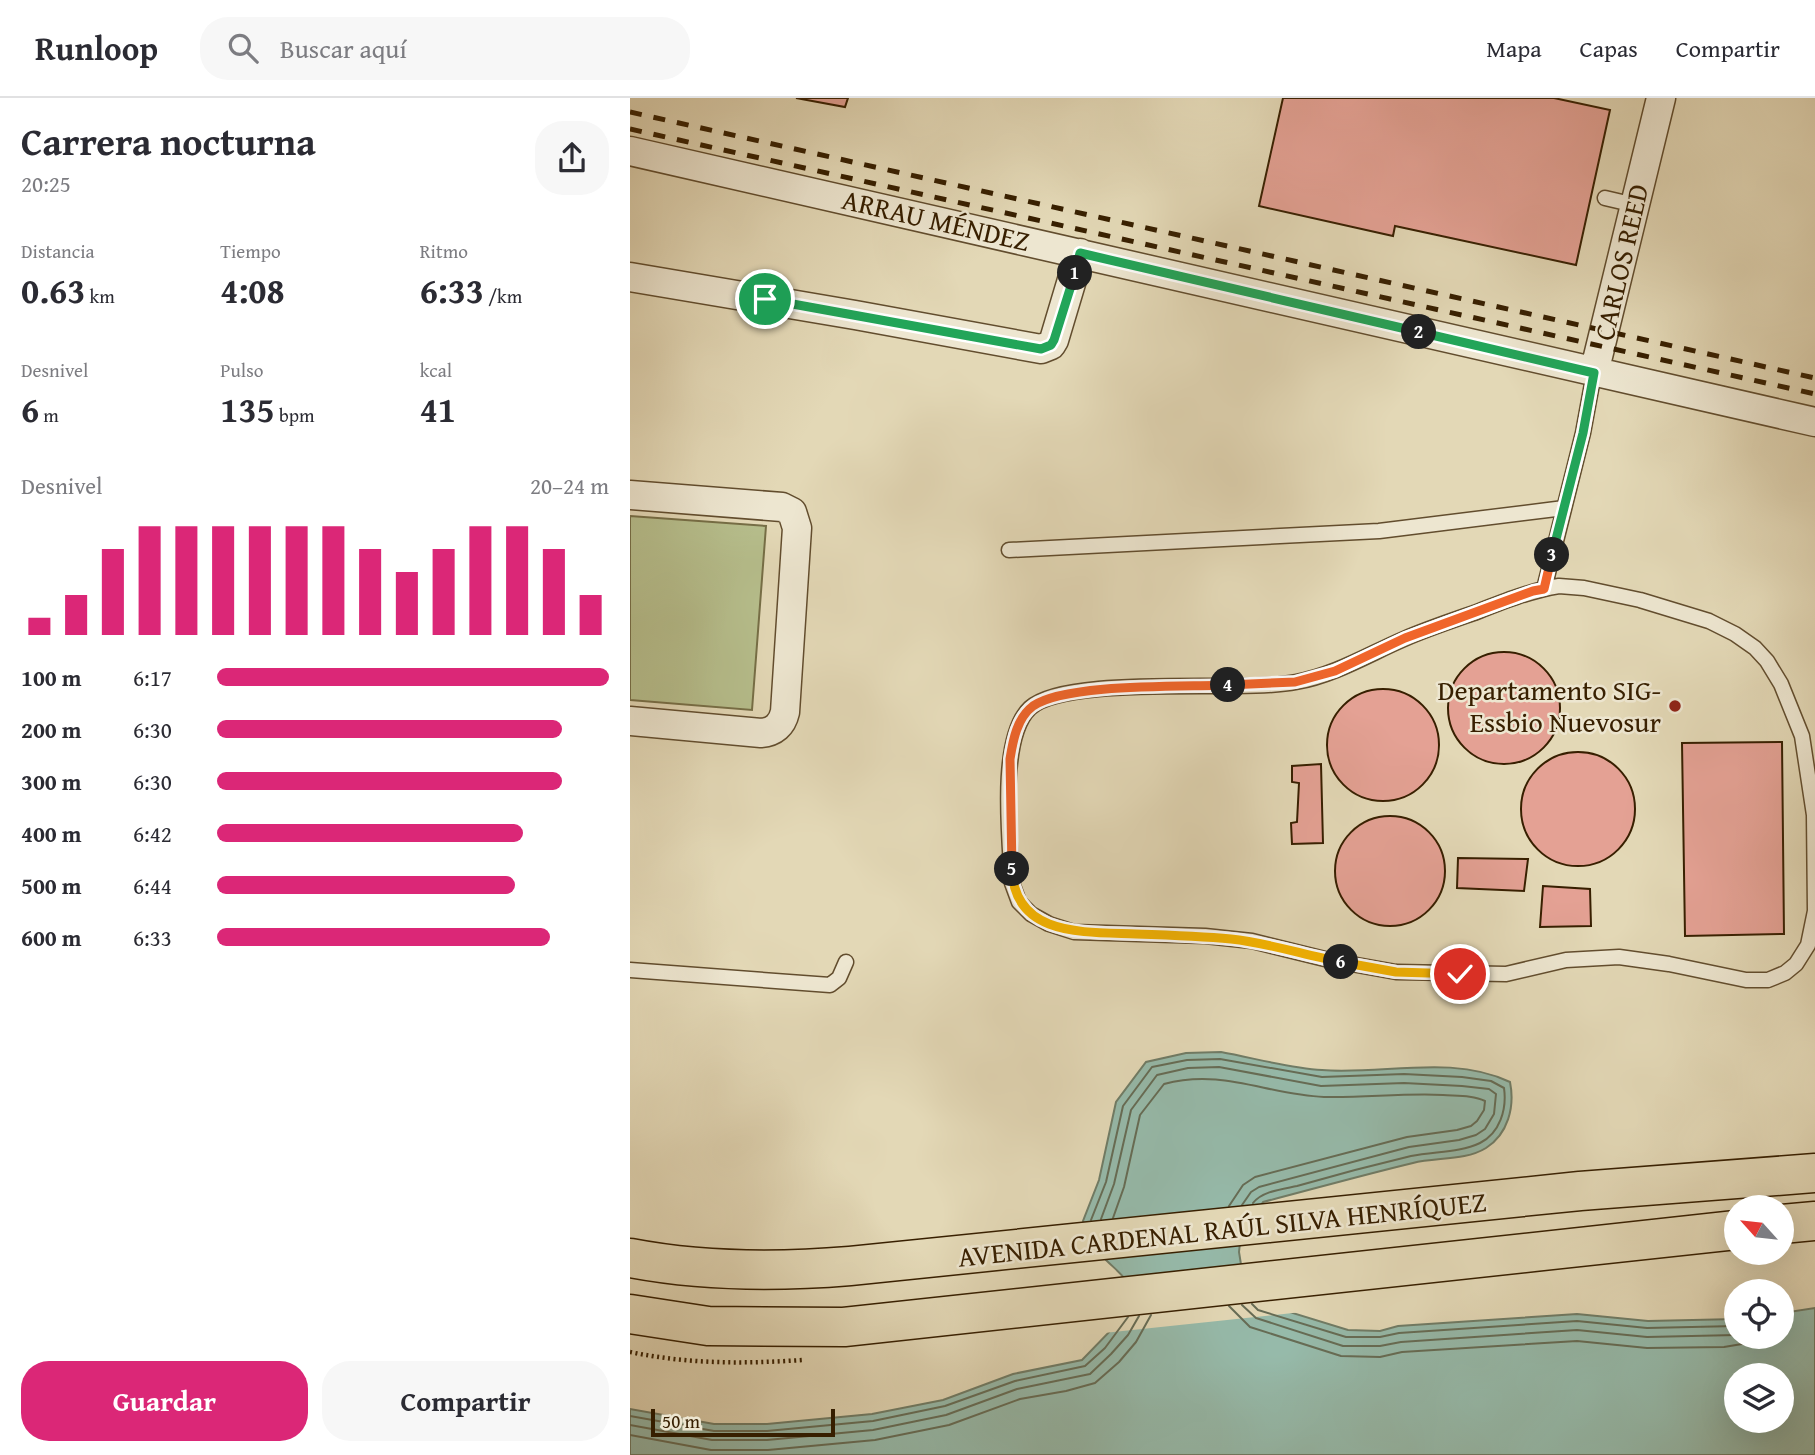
<!DOCTYPE html>
<html lang="es">
<meta charset="utf-8">
<style>
body{margin:0;font-family:"Gentium Book Plus",serif;background:#f7f7f7;color:#2b2b33;height:100vh;display:flex;flex-direction:column;font-size:26px;white-space:nowrap}
*{box-sizing:border-box;margin:0}
p{font-size:23px;color:#7c7c81}
.icon{flex:none;width:38px;height:38px;fill:none;stroke:currentColor;stroke-width:2;stroke-linecap:round;stroke-linejoin:round}
.map{position:relative;flex:1;overflow:hidden}
.side{display:flex;flex-direction:column;background:#fff;width:630px}
.side>*{flex:none}
.needle{width:46px;rotate:297deg}
.fabs{position:absolute;left:1094px;top:1097px;display:grid;gap:14px}
.fabs a{display:grid;place-items:center;width:70px;height:70px;border-radius:50%;background:#fff;box-shadow:0 7px 28px #0002;font-size:35px}
.scale{position:absolute;left:21px;bottom:18px;width:184px;box-sizing:border-box;padding-left:7px;border:4px solid #371f00;border-top:0;font-size:19px;line-height:24px;white-space:nowrap;color:#371f00;-webkit-text-stroke:5px #ede6d0;paint-order:stroke}
.pin{position:absolute;display:grid;place-items:center;width:60px;height:60px;color:#fff;margin:-30px;border:4px solid #fff;border-radius:50%;box-shadow:0 2px 7px #0007}
.km{position:absolute;width:35px;height:35px;margin:-18px;border-radius:50%;background:#222;color:#fff;font-size:19px;line-height:35px;text-align:center}
.round{display:grid;place-items:center;flex:none;width:74px;height:74px;border-radius:28px;background:#f7f7f7}
.overview{display:flex;align-items:center;justify-content:space-between;height:119px;padding:0 21px}
h1{font-size:38px;font-weight:700;line-height:52px}
.figures{display:grid;grid-template-columns:repeat(3,1fr);gap:10px;height:119px;padding:7px 21px}
.figures div{display:grid;align-content:center}
.figures b{font-size:35px;font-weight:700}
.figures small{font-size:19px;font-weight:400}
.figures p{font-size:19px}
.chart{height:196px;padding:14px 21px}
.chart p{display:flex;justify-content:space-between}
.chart svg{width:100%;height:126px;margin-top:7px;stroke:#db2777;stroke-width:6}
.cta{display:flex;gap:14px;margin-top:auto;padding:14px 21px}
.cta a{flex:1;height:80px;border-radius:28px;background:#db2777;color:#fff;font-size:28px;font-weight:700;line-height:80px;text-align:center}
.cta a+a{background:#f7f7f7;color:#2b2b33}
ul{padding:0 21px;list-style:none;font-size:23px}
li{display:grid;grid-template-columns:112px 84px 1fr;align-items:center;height:52px}
li i{height:18px;border-radius:9px;background:#db2777}
header{display:flex;align-items:center;gap:42px;box-sizing:border-box;height:98px;padding:0 35px;background:#fff;border-bottom:2px solid #e1e1e2}
header strong{font-size:33px}
nav{display:flex;gap:38px;margin-inline-start:auto;font-size:24px}
.search{width:490px;height:63px;background:#f7f7f7;display:flex;align-items:center;gap:18px;box-sizing:border-box;padding:0 24px;border-radius:28px;color:#7c7c81;font-size:26px}
main{display:flex;flex:1;min-height:0}
.map>svg:first-child{display:block}
</style>
<header>
<strong>Runloop</strong>
<div class="search"><svg class="icon" aria-label="search" viewBox="0 0 24 24"><circle cx="10" cy="10" r="6"/><path d="M15 15l6 6"/></svg>Buscar aquí</div>
<nav><a>Mapa</a><a>Capas</a><a>Compartir</a></nav>
</header>
<main>
<section class="side">
<div class="overview"><div><h1>Carrera nocturna</h1><p>20:25</p></div><a class="round"><svg class="icon" aria-label="share" viewBox="0 0 24 24"><path d="M12 15V3M7 8l5-5 5 5M5 13v7h14v-7"/></svg></a></div>
<div class="figures">
<div><p>Distancia</p><b>0.63<small> km</small></b></div>
<div><p>Tiempo</p><b>4:08</b></div>
<div><p>Ritmo</p><b>6:33<small> /km</small></b></div>
</div>
<div class="figures">
<div><p>Desnivel</p><b>6<small> m</small></b></div>
<div><p>Pulso</p><b>135<small> bpm</small></b></div>
<div><p>kcal</p><b>41</b></div>
</div>
<div class="chart"><p><span>Desnivel</span>20–24 m</p>
<svg viewBox="0 0 160 44" preserveAspectRatio="none"><path d="M5 44V38M15 44V30M25 44V14M35 44V6M45 44V6M55 44V6M65 44V6M75 44V6M85 44V6M95 44V14M105 44V22M115 44V14M125 44V6M135 44V6M145 44V14M155 44V30"/></svg>
</div>
<ul>
<li><b>100 m</b>6:17<i style="width:100%"></i></li>
<li><b>200 m</b>6:30<i style="width:88%"></i></li>
<li><b>300 m</b>6:30<i style="width:88%"></i></li>
<li><b>400 m</b>6:42<i style="width:78%"></i></li>
<li><b>500 m</b>6:44<i style="width:76%"></i></li>
<li><b>600 m</b>6:33<i style="width:85%"></i></li>
</ul>
<div class="cta"><a>Guardar</a><a>Compartir</a></div>
</section>
<div class="map">
<svg width="1185" height="1357" viewBox="0 0 1185 1357">
<rect width="100%" height="100%" fill="#e3d8b6"/>
<filter id="stains"><feTurbulence type="fractalNoise" baseFrequency=".00286" numOctaves="4"/><feColorMatrix values="0 0 0 0 .2 0 0 0 0 .09 0 0 0 0 .02 0 0 0 .5 -.17"/></filter>
<radialGradient id="worn" r=".72"><stop offset=".6" stop-color="#630" stop-opacity="0"/><stop offset="1" stop-color="#630" stop-opacity=".3"/></radialGradient>
<path fill="#b6be8c" stroke="#766e46" stroke-width="2" d="M0 418 136 428 122 612 0 602Z"/>
<path fill="#96baaa" stroke="#707c66" stroke-width="2" fill-rule="evenodd" d="M591 954C624 960 658 970 692 972 753 977 822 956 880 984 885 1009 878 1036 856 1050 835 1063 806 1059 783 1065 733 1077 683 1091 633 1104L611 1136 609 1154 614 1185 630 1205 718 1232 750 1233 768 1228 947 1216 1018 1223 1106 1221V1239H1152V1215L1185 1210V1357H0V1311L84 1326H137L242 1316 313 1302 383 1276 452 1262 486 1227 502 1191C495 1178 486 1172 476 1162 466 1150 459 1136 453 1123L469 1082 486 1004 516 964 556 955ZM1106 1278H1152V1323H1106Z"/>
<path fill="#e3d8b6" d="M632 1202 672 1214 474 1235 483 1225 495 1203Z"/>
<g fill="none" stroke-linecap="round" stroke-linejoin="round">
<path stroke="#666c55" stroke-width="2" d="M483 1120 494 1089 510 1017 534 986C593 970 637 997 694 999 734 1000 773 995 813 997 827 998 843 997 855 1003L854 1012 847 1023 841 1028 827 1032 777 1039 625 1079 613 1087 599 1108
M471 1121 484 1086 501 1012 527 977 558 970 589 969 691 988 774 985 832 988 859 991 866 996 864 1016 855 1031 846 1037 829 1042 779 1049 629 1089 621 1094 612 1107
M461 1122 476 1084 493 1008 522 969 557 962 590 961 692 979 774 976 832 979 861 983 874 990C877 1011 870 1035 850 1045 829 1055 804 1053 781 1058 743 1067 705 1077 667 1088 653 1091 632 1093 623 1105
M622 1206 628 1212 716 1239H750L769 1235 947 1223 1017 1230 1106 1228
M612 1207 626 1220 713 1248H750L771 1244 947 1232 1017 1239 1106 1237
M599 1208 620 1229 711 1258 750 1259 772 1254 947 1243 1017 1250 1094 1249 1112 1246 1124 1239
M0 1318 84 1333H137L243 1323 315 1308 385 1283 455 1268 475 1250 498 1219
M0 1327 82 1342H137L243 1332 316 1317 387 1291 460 1276 481 1256 498 1237 509 1218
M0 1337 81 1352H138L245 1342 319 1327 390 1301 436 1293 465 1285 489 1264 506 1244 521 1217"/>
</g>
<path fill="#e4a194" stroke="#371f00" stroke-width="2" d="M166 0H218L215 9Z
M653 0H924L980 12 946 167 765 128 763 138 629 108Z
M818 610a56 56 0 1 1 112 0a56 56 0 1 1-112 0Z
M697 647a56 56 0 1 1 112 0a56 56 0 1 1-112 0Z
M1152 644 1154 836 1055 838 1052 645Z
M891 711a57 57 0 1 1 114 0a57 57 0 1 1-114 0Z
M691 666 693 745 662 746 661 725 667 724 669 685 662 684V668Z
M705 773a55 55 0 1 1 110 0a55 55 0 1 1-110 0Z
M828 760 898 761 894 793 827 790Z
M913 788 960 791 961 828 910 829Z"/>
<g fill="none" stroke-linecap="round" stroke-linejoin="round">
<g stroke="#624d2e" stroke-width="17">
<path id="lane" d="M975 100 1005 107
M379 452 749 433 934 410
M929 488 954 490 1010 502 1079 523 1105 536 1125 550 1137 563 1151 586 1172 638 1184 717 1185 813 1178 847 1166 866 1155 875 1138 882H1116L1039 866 989 859 936 862 876 876 766 874 699 862 622 843 575 838 444 834 419 826 401 816 389 804 382 785C380 743 368 640 400 610 437 576 610 595 666 584 705 577 739 556 774 541 797 531 821 523 844 515 872 504 899 493 929 488Z
M914 491 953 335 964 275
M0 872 200 887 209 880 216 864"/>
</g>
<g stroke="#624d2e" stroke-width="31">
<path id="street" d="M0 53 1185 324
M0 179 225 217 411 251 421 247 424 242 450 155
M964 275 1031 0
M0 397 152 409 162 414 167 430 155 614C152 627 144 634 131 635L0 623"/>
</g>
<g stroke="#371f00" stroke-width="41">
<path id="primary" d="M1152 1126 1185 1123
M0 1160C73 1174 147 1174 220 1168L950 1093 1185 1075
M0 1216 78 1228 214 1229 1106 1132"/>
</g>
<path stroke="#371f00" stroke-width="4.5" stroke-dasharray="2 3.5" stroke-linecap="butt" d="M1123 1157H1142
M0 1254C58 1266 113 1266 172 1262"/>
<use href="#lane" stroke="#ede6d0" stroke-width="14"/>
<use href="#street" stroke="#ede6d0" stroke-width="28"/>
<use href="#primary" stroke="#e3d8b6" stroke-width="38"/>
<path stroke="#371f00" stroke-width="5" stroke-dasharray="12 12" stroke-linecap="butt" d="M0 14 1185 280
M0 31 1185 296"/>
</g>
<g fill="none" stroke-linecap="round" stroke-linejoin="round">
<g stroke="#fff" stroke-width="14">
<path id="split-1" d="M135 201 411 251 421 247 424 242 445 175"/>
</g>
<g stroke="#fff" stroke-width="14">
<path id="split-2" d="M445 175 450 155 789 234"/>
</g>
<g stroke="#fff" stroke-width="14">
<path id="split-3" d="M789 234 964 275 953 335 922 457"/>
</g>
<g stroke="#fff" stroke-width="14">
<path id="split-4" d="M598 587 665 584 705 573 775 540 903 493 914 491 922 457"/>
</g>
<g stroke="#fff" stroke-width="14">
<path id="split-5" d="M382 771 380 661C383 642 387 620 403 608 436 585 554 589 598 587"/>
</g>
<g stroke="#fff" stroke-width="14">
<path id="split-6" d="M382 771C384 839 455 834 506 836 538 837 570 838 601 841 639 845 674 857 711 864"/>
</g>
<g stroke="#fff" stroke-width="14">
<path id="split-7" d="M711 864 766 874 830 876"/>
</g>
<use href="#split-1" stroke="#22a559" stroke-width="9"/>
<use href="#split-2" stroke="#22a559" stroke-width="9"/>
<use href="#split-3" stroke="#22a559" stroke-width="9"/>
<use href="#split-4" stroke="#f0652b" stroke-width="9"/>
<use href="#split-5" stroke="#f0652b" stroke-width="9"/>
<use href="#split-6" stroke="#f5b400" stroke-width="9"/>
<use href="#split-7" stroke="#f5b400" stroke-width="9"/>
</g>
<circle fill="#8f2418" stroke="#ede6d0" stroke-width="2.5" cx="1045" cy="608" r="7"/>
<g text-anchor="middle" stroke-width="5" stroke-linejoin="round" paint-order="stroke">
<g font-size="28" fill="#371f00" stroke="#ede6d0">
<text transform="translate(306 122) rotate(13)" y="10">ARRAU MÉNDEZ</text>
<text transform="translate(991 164) rotate(-77)" y="10">CARLOS REED</text>
<text transform="translate(592 1131) rotate(-6)" y="10">AVENIDA CARDENAL RAÚL SILVA HENRÍQUEZ</text>
</g>
<g font-size="28" fill="#371f00" stroke="#ede6d0" text-anchor="end">
<text x="1031" y="602">Departamento SIG-<tspan x="1031" dy="32">Essbio Nuevosur</tspan></text>
</g>
</g>
<rect width="100%" height="100%" filter="url(#stains)"/>
<rect width="100%" height="100%" fill="url(#worn)"/>
</svg>
<div class="fabs">
<a><svg class="needle" viewBox="-14 -14 28 28"><path d="M0-13l5 13h-10z" fill="#e53935"/><path d="M0 13l5-13h-10z" fill="#7c7c81"/></svg></a>
<a><svg class="icon" aria-label="locate" viewBox="0 0 24 24"><circle cx="12" cy="12" r="6"/><path d="M12 2v4M12 18v4M2 12h4M18 12h4"/></svg></a>
<a><svg class="icon" aria-label="layers" viewBox="0 0 24 24"><path d="M12 4l9 5-9 5-9-5zM3 14l9 5 9-5"/></svg></a>
</div>
<div class="scale">50 m</div>
<div class="pin" style="left:135px;top:201px;background:#1e9e55"><svg class="icon" aria-label="arrive" viewBox="0 0 24 24"><path d="M6 21V4h12l-3 4 3 4H6"/></svg></div>
<div class="pin" style="left:830px;top:876px;background:#d93025"><svg class="icon" aria-label="check" viewBox="0 0 24 24"><path d="M5 12l5 5 9-10"/></svg></div>
<b class="km" style="left:445px;top:175px">1</b>
<b class="km" style="left:789px;top:234px">2</b>
<b class="km" style="left:922px;top:457px">3</b>
<b class="km" style="left:598px;top:587px">4</b>
<b class="km" style="left:382px;top:771px">5</b>
<b class="km" style="left:711px;top:864px">6</b>
</div>
</main>
